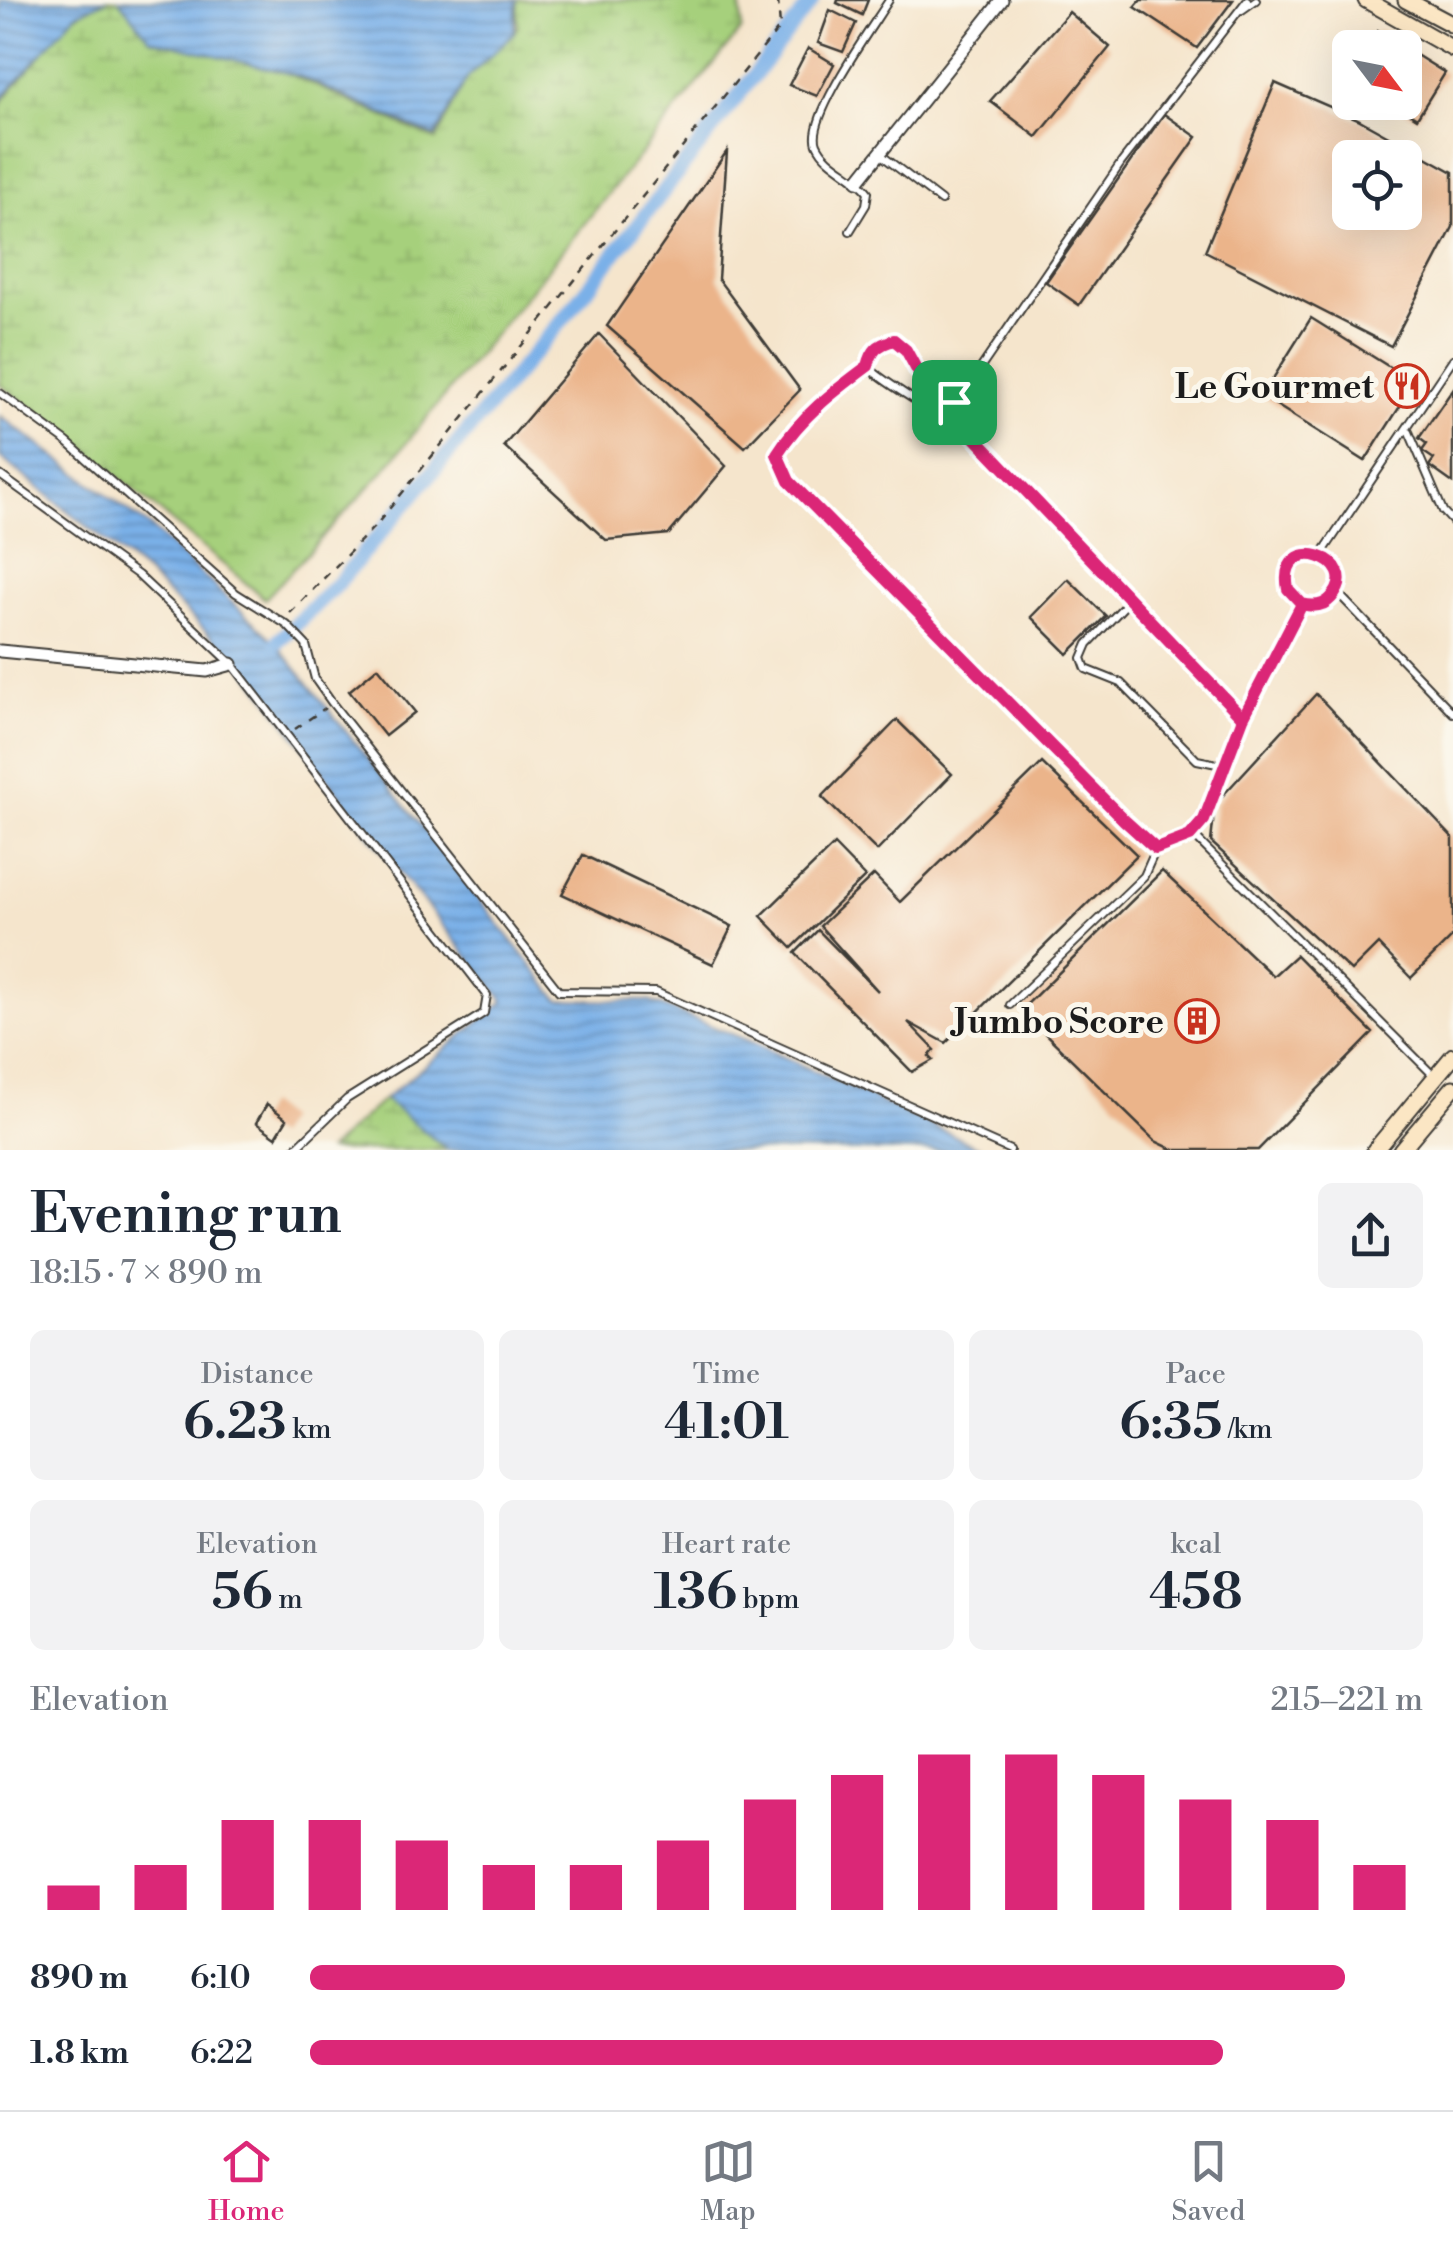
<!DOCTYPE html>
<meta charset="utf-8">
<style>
body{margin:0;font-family:"Libre Bodoni",serif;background:#f2f2f3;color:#1f2937;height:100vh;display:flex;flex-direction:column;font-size:38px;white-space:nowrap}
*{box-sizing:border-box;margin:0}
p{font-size:32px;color:#747a83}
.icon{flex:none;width:55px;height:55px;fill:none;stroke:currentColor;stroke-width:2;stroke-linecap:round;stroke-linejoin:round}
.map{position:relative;height:1150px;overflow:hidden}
.drawer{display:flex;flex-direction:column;background:#fff;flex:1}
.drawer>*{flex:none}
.needle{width:65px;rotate:122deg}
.fabs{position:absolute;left:1332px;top:30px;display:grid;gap:20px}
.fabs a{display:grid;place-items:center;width:90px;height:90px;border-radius:15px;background:#fff;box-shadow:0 10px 40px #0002;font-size:50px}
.pin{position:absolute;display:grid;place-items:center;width:85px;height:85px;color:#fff;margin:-42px;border-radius:20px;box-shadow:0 5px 15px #0006}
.round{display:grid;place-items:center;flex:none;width:105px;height:105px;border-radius:15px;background:#f2f2f3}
.head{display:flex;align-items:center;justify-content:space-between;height:170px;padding:0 30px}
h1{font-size:55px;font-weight:600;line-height:75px}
.figures{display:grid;grid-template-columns:repeat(3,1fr);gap:15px;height:170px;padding:10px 30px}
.figures div{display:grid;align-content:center;border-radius:15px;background:#f2f2f3;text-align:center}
.figures b{font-size:50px;font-weight:600}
.figures small{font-size:28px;font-weight:400}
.figures p{font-size:28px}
.chart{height:280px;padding:20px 30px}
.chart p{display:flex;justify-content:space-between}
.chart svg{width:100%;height:180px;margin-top:10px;stroke:#db2777;stroke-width:6}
ul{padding:0 30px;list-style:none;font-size:32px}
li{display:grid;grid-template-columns:160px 120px 1fr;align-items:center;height:75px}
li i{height:25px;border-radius:12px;background:#db2777}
.tab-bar{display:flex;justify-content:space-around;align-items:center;height:140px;border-top:2px solid #e0e1e3;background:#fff;font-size:28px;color:#747a83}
.tab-bar a{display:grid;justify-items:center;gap:5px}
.tab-bar .current{color:#db2777}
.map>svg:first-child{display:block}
</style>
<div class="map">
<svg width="1453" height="1150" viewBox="0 0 1453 1150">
<defs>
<pattern id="wetland-marsh" width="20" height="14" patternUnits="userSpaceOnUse" patternTransform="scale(2.5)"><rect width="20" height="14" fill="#a6d07c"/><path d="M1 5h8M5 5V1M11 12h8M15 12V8" fill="none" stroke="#8eb26b"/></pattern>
<pattern id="water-rules" width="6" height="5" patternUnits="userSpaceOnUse" patternTransform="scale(2.5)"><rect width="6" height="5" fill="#7ab0e8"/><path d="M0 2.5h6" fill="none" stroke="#638ebb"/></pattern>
</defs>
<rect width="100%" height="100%" fill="#fbf7ec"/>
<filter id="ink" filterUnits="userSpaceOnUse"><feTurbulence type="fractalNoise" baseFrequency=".01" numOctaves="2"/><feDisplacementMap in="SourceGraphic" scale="20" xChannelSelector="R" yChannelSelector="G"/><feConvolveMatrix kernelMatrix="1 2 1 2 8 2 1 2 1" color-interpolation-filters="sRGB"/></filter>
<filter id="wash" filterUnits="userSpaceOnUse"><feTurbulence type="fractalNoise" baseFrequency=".0048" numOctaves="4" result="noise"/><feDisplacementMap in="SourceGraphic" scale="40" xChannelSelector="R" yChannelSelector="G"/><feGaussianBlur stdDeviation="2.25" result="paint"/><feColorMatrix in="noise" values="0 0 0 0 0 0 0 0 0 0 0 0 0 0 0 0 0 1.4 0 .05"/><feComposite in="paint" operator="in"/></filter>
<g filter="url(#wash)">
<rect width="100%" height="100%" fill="#f5e5cc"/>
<path fill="url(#wetland-marsh)" stroke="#61764c" stroke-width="2.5" d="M105 0H119L152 40 281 70 436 140 467 77 518 27 517 0H740L742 29 382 473 265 599 67 434 0 385V104L72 17Z
M384 1099 448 1150H328Z"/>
<path fill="url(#water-rules)" stroke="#4b6682" stroke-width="2.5" d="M0 0H107L76 14 0 101Z
M119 0H517L514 33 468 77 435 137 299 76 150 39Z
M0 416 150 527 276 643 559 1000 649 1001 749 1041 985 1150H448L384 1099 504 1001 370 836 248 672 146 573 0 457Z"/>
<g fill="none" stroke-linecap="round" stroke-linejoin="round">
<path stroke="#7ab0e8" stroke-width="15" d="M276 643 338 583 570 311 813 0"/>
</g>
<g id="blocks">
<path fill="#ebb48a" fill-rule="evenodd" d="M838 0H868L862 15 837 3Z
M1141 0H1233L1197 48 1135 7Z
M830 10 856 23 843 52 818 43Z
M1069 12 1110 47 1037 137 990 101Z
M1378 31 1404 48H1368Z
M808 48 834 64 817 96 789 85Z
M1405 48 1445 73 1417 118 1392 102H1405Z
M1275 83 1358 119 1453 172V227L1391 346 1205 251ZM1350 158H1405V212H1350Z
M1164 114 1197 137 1079 305 1046 282Z
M727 151 718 279 800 390 745 447 607 326Z
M1311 318 1415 383 1365 461 1262 396Z
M599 334 726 466 669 534 606 540 504 446Z
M1453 389V483L1429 466 1434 459 1422 451 1427 444 1419 438Z
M1068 579 1106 616 1068 654 1031 617Z
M378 667 415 712 385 736 349 691Z
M1316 694 1453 838V936L1411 978 1378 944 1351 971 1211 842 1215 804Z
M897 720 952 774 877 851 822 797Z
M1042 763 1137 855 946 1043 908 1022 935 1050 929 1056 933 1060 912 1072 795 953 818 930 878 991 820 926 874 875 900 902Z
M834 845 865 877 792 948 761 916Z
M583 855 732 926 713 964 562 894Z
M1162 871 1273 976 1296 955 1373 1033 1258 1150H1174L1155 1141 1021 1010Z
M267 1104 287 1119 276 1137 256 1123Z"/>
</g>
</g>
<g filter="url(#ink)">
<use href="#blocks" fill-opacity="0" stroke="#3d3a36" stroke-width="2.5"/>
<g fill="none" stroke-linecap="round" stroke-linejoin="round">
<g stroke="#3d3a36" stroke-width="10">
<path id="service" d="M1242 10 1256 0
M880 154 941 201
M850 231 866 205 868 192C855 174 826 165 817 144 806 118 873 26 889 0
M868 367C833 393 800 416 777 454L789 481 1156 849 1191 836 1204 820 1243 718 1302 605
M0 393 67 442 236 593 287 625 306 645 315 679 332 703 559 991 656 992 1010 1150
M953 402 917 372 905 350 894 340 871 352 868 367C887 385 918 400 940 418L965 391 1121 163 1247 0
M948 409 1243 718
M1409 432 1443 511 1453 522
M0 475 138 575 232 664 487 995 484 1013 347 1099 294 1150
M1286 580a26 26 0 1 1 52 0a26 26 0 1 1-52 0Z
M1321 555 1453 359
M1336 591 1453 713
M1130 600 1088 644 1082 658 1086 669 1121 683 1197 760 1227 766
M1192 834 1435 1077
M1010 1005 1144 876 1156 849"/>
</g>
<g stroke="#3d3a36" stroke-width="15">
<path id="minor" d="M858 181 1002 0
M0 651 207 671 232 664"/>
</g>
<g stroke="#3d3a36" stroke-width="19">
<path id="secondary" d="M1366 0 1453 49
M1406 0 1453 25
M1375 1150 1453 1056
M1401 1150 1453 1088"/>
</g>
<path stroke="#3d3a36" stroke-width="2.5" stroke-dasharray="8 8" stroke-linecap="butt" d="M290 613 377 524 780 27 778 0
M295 729 325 708"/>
<use href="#service" stroke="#fff" stroke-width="6"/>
<use href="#minor" stroke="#fff" stroke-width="11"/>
<use href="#secondary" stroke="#fbe6c4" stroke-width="15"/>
</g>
</g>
<g fill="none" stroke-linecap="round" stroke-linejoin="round" filter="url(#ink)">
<g stroke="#fff" stroke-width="20">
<path id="route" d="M954 402 918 372 906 350 894 340C877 345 872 350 868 366 833 392 801 416 777 454L789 481 1124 820 1156 849 1190 836 1204 820 1243 718 1302 604C1313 607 1323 607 1331 598 1367 559 1276 529 1288 589L1302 604 1243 718 948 409 954 402"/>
</g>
<use href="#route" stroke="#db2777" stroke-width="12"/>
</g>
<defs>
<g id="restaurant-ring" transform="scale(2.25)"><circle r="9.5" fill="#fbf7ec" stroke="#c8321e" stroke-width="1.5"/><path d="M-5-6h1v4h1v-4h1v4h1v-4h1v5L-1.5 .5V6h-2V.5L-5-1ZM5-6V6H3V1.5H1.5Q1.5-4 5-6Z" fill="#c8321e"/></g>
<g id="building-ring" transform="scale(2.25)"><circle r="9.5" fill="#fbf7ec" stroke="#c8321e" stroke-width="1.5"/><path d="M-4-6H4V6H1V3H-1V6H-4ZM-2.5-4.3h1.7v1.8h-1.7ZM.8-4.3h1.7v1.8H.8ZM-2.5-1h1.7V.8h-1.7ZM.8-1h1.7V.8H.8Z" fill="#c8321e"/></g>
</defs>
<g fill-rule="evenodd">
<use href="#restaurant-ring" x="1407" y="386"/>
<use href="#building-ring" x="1197" y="1021"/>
</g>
<g text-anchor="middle" stroke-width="10" stroke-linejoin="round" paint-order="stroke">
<g font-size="35" font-weight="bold" fill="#1c1c1c" stroke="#fbf7ec" text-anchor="end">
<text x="1374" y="398">Le Gourmet</text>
<text x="1164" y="1033">Jumbo Score</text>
</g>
</g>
</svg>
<div class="fabs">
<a><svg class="needle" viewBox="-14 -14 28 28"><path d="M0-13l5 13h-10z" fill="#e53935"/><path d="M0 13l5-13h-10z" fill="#747a83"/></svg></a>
<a><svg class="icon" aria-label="locate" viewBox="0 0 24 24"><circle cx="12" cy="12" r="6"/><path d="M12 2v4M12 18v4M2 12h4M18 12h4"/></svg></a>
</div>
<div class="pin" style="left:954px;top:402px;background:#1e9e55"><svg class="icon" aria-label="arrive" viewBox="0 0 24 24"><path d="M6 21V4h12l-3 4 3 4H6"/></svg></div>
</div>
<section class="drawer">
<div class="head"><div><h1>Evening run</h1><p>18:15 · 7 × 890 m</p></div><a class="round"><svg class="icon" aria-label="share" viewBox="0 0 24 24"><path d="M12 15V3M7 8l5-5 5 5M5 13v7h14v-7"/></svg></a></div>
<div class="figures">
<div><p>Distance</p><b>6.23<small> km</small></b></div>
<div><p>Time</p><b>41:01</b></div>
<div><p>Pace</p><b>6:35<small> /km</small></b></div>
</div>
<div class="figures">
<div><p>Elevation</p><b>56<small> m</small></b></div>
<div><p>Heart rate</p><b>136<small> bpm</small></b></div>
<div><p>kcal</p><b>458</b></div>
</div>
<div class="chart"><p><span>Elevation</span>215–221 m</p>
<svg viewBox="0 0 160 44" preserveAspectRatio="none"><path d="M5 44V38M15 44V33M25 44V22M35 44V22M45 44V27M55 44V33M65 44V33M75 44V27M85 44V17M95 44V11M105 44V6M115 44V6M125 44V11M135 44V17M145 44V22M155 44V33"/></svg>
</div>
<ul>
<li><b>890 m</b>6:10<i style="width:93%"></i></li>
<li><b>1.8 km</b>6:22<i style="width:82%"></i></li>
</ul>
</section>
<nav class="tab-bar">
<a class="current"><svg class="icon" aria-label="home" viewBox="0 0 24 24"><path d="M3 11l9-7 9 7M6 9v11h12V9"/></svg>Home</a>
<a><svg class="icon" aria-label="map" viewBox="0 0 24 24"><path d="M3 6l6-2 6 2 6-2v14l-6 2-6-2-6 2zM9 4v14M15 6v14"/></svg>Map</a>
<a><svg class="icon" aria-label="saved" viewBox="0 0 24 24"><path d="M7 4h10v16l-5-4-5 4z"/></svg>Saved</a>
</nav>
